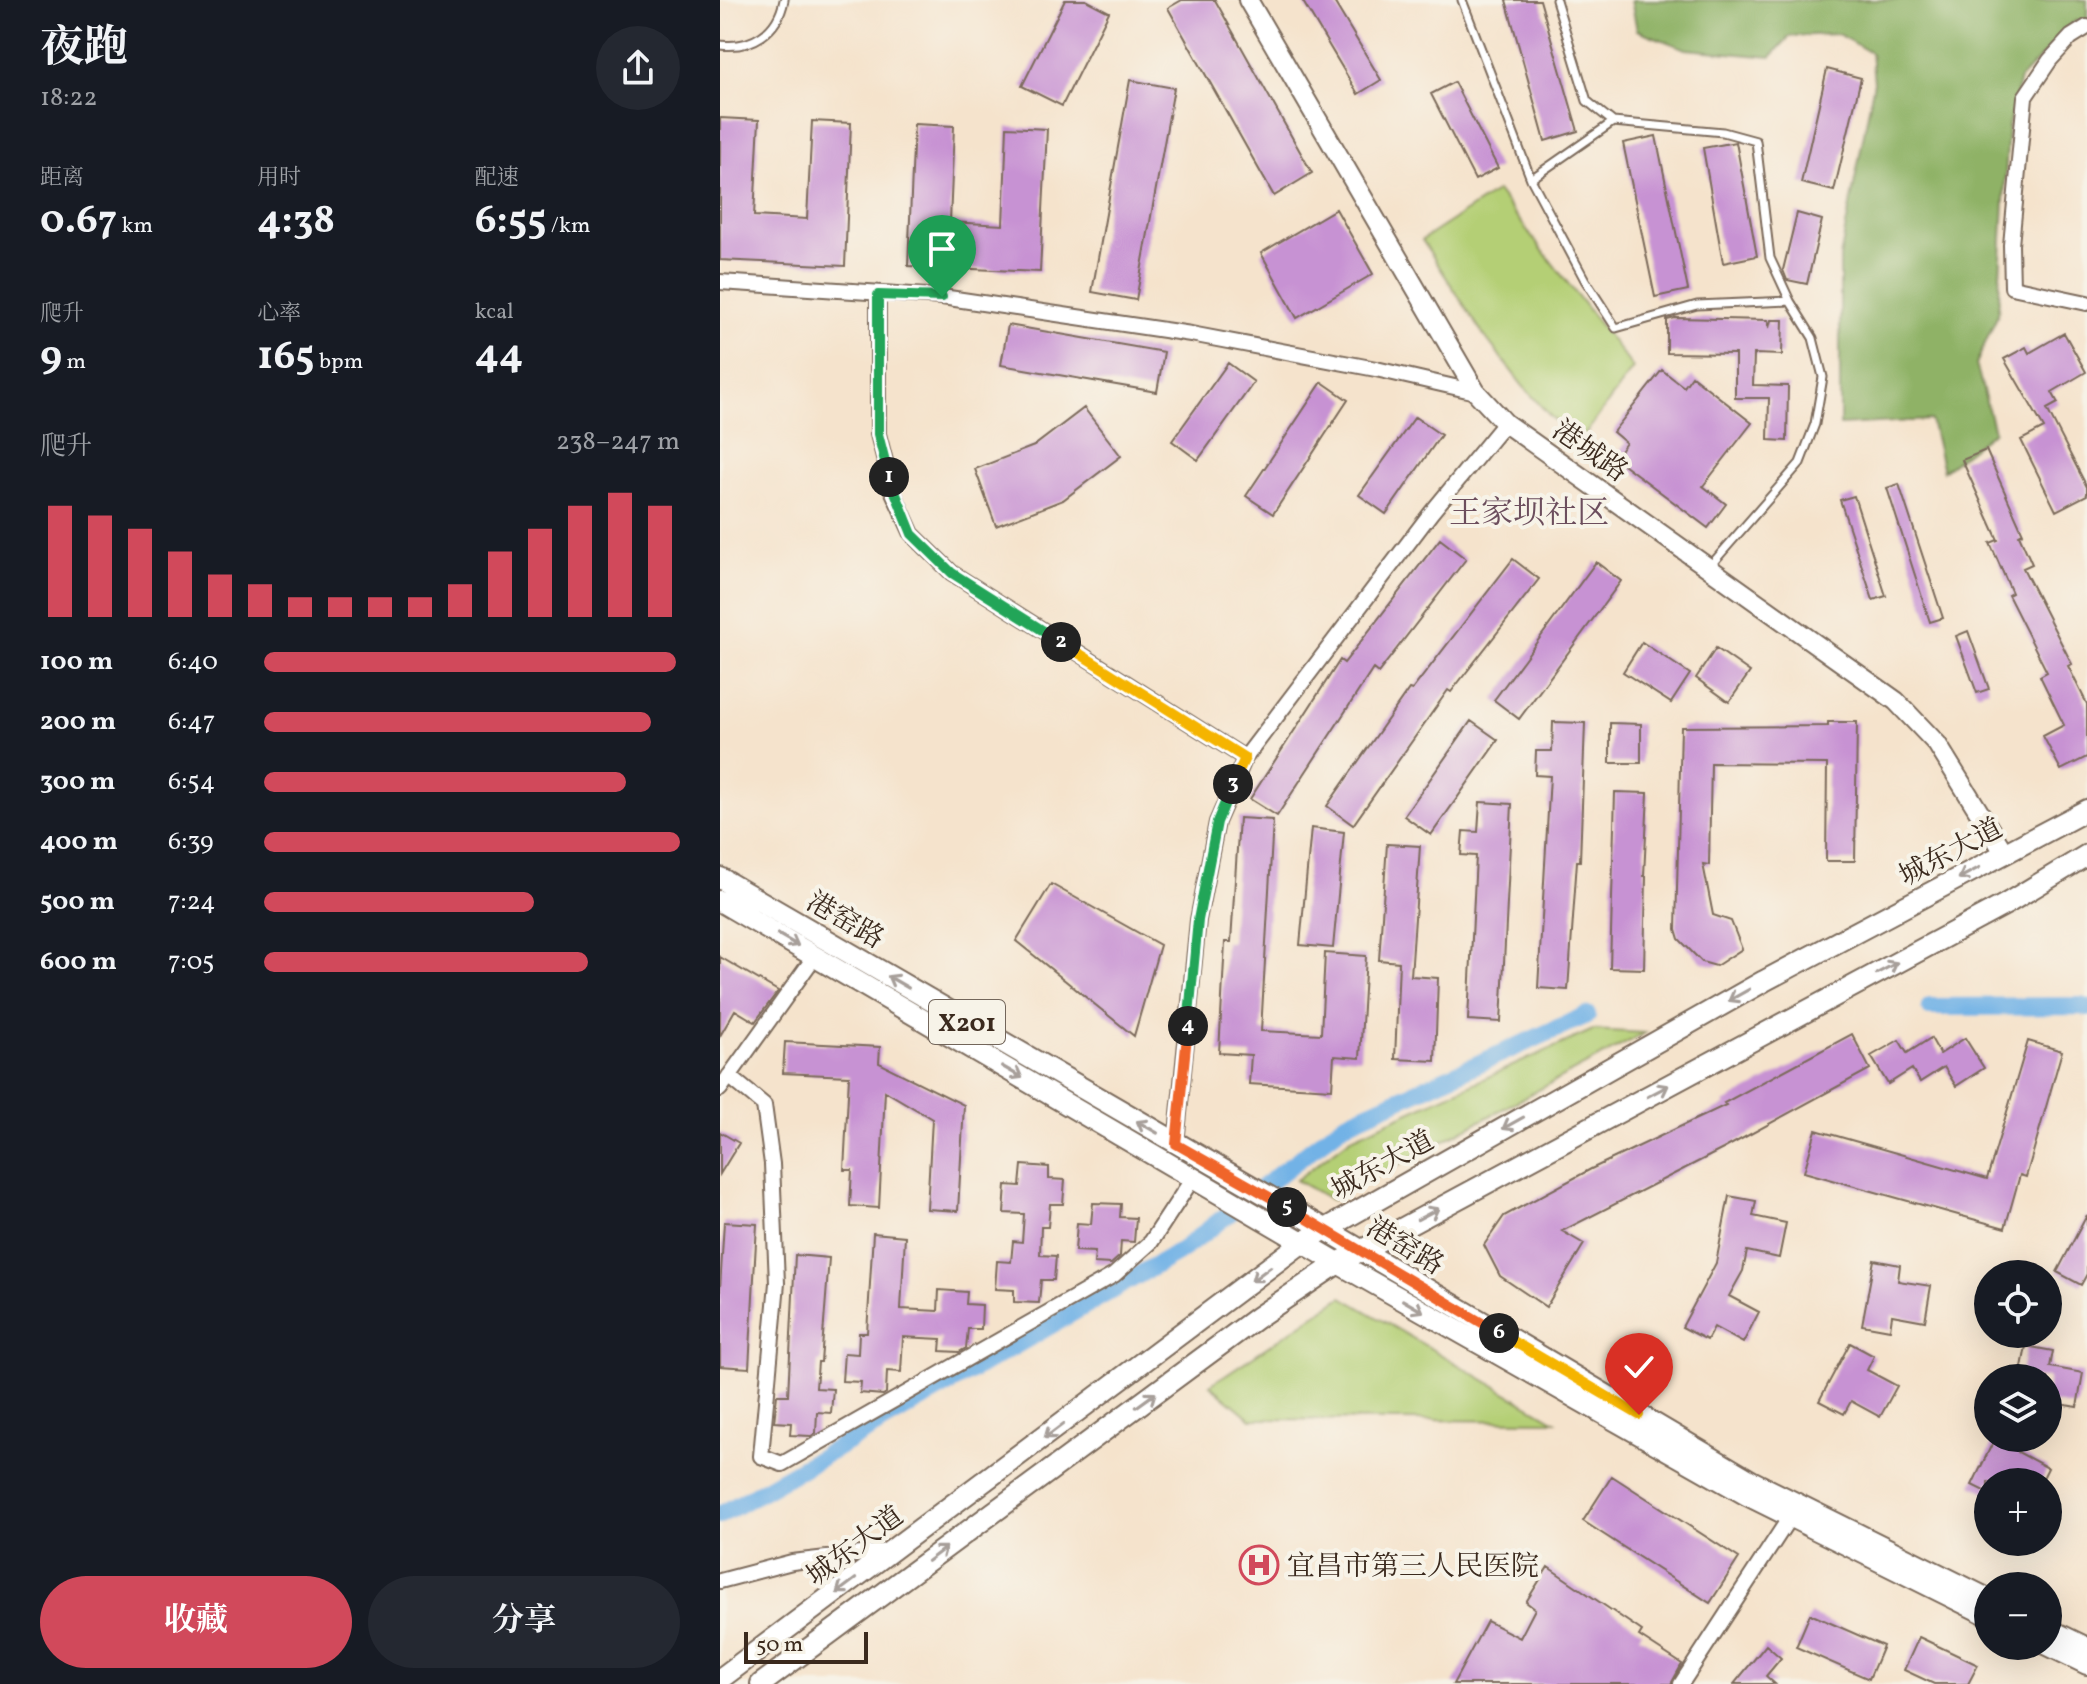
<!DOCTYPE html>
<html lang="zh">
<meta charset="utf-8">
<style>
body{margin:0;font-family:Vollkorn,"Noto Serif SC",serif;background:#242831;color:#f1f3f6;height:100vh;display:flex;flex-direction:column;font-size:30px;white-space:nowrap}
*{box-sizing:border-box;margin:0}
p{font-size:26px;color:#9ea1a6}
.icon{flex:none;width:44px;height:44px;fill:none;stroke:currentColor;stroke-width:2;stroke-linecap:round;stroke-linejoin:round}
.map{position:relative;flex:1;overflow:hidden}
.side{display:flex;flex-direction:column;background:#171b24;width:720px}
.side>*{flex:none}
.tools{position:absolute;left:1254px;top:1260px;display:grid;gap:16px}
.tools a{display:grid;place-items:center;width:88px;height:88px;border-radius:50%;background:#171b24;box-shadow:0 8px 32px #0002;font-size:40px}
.scale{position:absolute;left:24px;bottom:20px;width:124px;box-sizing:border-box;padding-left:8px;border:4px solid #3b2a1e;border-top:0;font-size:22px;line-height:28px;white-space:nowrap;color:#3b2a1e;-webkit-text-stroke:6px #f7f3e8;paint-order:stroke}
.pin{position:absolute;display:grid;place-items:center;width:68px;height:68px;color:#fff;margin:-82px -34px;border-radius:50% 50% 50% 0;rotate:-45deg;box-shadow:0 0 8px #0007}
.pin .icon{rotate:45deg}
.km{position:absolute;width:40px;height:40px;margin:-20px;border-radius:50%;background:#222;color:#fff;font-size:22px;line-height:40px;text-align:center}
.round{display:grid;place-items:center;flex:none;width:84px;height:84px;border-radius:42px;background:#242831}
.summary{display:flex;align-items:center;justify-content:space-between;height:136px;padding:0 40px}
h1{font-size:44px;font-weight:700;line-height:60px}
.stats{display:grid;grid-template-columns:repeat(3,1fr);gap:12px;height:136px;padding:8px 40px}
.stats div{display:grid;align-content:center}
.stats b{font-size:40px;font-weight:700}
.stats small{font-size:22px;font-weight:400}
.stats p{font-size:22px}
.chart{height:224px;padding:16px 40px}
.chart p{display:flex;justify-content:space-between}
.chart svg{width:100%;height:144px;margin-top:8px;stroke:#d1495b;stroke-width:6}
.button{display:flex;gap:16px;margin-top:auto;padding:16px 40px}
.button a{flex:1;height:92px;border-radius:48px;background:#d1495b;color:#fff;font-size:32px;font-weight:700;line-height:92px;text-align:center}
.button a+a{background:#242831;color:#f1f3f6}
ul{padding:0 40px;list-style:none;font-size:26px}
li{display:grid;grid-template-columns:128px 96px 1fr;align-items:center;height:60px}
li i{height:20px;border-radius:10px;background:#d1495b}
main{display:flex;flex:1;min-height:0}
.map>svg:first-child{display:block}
</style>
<main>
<section class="side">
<div class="summary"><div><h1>夜跑</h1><p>18:22</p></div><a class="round"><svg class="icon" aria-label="share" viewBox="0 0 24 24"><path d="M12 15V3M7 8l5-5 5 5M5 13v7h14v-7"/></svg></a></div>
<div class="stats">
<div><p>距离</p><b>0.67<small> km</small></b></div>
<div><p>用时</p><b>4:38</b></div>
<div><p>配速</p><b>6:55<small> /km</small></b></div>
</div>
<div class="stats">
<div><p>爬升</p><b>9<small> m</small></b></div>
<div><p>心率</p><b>165<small> bpm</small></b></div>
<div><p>kcal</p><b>44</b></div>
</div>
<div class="chart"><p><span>爬升</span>238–247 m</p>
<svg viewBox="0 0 160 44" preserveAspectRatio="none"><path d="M5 44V10M15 44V13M25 44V17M35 44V24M45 44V31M55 44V34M65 44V38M75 44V38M85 44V38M95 44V38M105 44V34M115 44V24M125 44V17M135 44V10M145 44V6M155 44V10"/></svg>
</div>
<ul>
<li><b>100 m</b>6:40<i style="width:99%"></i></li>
<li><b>200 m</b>6:47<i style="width:93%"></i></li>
<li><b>300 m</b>6:54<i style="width:87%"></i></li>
<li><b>400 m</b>6:39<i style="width:100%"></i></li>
<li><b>500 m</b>7:24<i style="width:65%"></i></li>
<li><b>600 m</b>7:05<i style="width:78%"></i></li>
</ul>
<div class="button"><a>收藏</a><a>分享</a></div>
</section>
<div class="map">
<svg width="1367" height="1684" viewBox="0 0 1367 1684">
<rect width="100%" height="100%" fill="#f7f3e8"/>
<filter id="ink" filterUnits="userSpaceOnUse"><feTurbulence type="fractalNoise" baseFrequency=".0125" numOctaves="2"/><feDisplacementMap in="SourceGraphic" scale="16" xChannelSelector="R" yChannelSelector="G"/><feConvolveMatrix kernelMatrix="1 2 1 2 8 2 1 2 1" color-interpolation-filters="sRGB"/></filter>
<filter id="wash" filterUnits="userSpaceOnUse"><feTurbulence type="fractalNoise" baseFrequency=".006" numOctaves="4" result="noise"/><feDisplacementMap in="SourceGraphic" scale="32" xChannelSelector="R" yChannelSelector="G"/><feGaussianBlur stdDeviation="1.8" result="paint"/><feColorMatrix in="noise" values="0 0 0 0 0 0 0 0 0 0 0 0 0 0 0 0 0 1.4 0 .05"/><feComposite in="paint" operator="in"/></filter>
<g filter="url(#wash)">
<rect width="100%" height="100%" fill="#f5e3cc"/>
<path fill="#b4cf74" stroke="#787c49" stroke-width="2" d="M777 191 913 368 861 440 831 417 803 386 763 334 702 240Z
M873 1030 925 1033 612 1200 576 1180 631 1138Z
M622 1297 835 1421 531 1419 490 1385Z"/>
<path fill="#8fb266" stroke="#656e42" stroke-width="2" d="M911 0H1367V20L1355 21 1300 79 1288 126 1278 314 1256 364 1274 431 1223 471 1211 420 1120 425V257L1154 82 1151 53 1118 34 1070 36 1051 57 966 49 917 30Z"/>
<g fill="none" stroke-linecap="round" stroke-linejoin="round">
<path stroke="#72b2e6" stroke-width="18" d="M1210 1007 1362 1006 1367 1008
M0 1515 462 1250 624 1124 867 1015"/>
</g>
<g id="blocks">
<path fill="#c792d3" d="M345 0H366L389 12 342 106 302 86Z
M462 0H495L592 173 554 196 448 8Z
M582 0H613L661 80 638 94Z
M786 0H820L858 131 825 141Z
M1107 69 1141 78 1114 191 1081 183Z
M410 80 454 88 416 300 372 292Z
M734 82 778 168 755 180 711 94Z
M0 118 39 120 34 216 87 219 92 121 131 123 125 266 0 260Z
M194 124 234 126 230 222 283 225 287 127 327 129 320 272 188 266Z
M936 136 968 290 935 297 903 143Z
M1016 142 1037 256 1003 263 983 148Z
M616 209 653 274 577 318 541 253Z
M1077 213 1102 220 1087 284 1067 280 1063 270Z
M955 318 1048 320 1049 328 1051 320H1063L1062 355 1034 354 1033 385 1068 386 1067 441 1048 440 1049 398H1015V354L947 353V320Z
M288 325 444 352 437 392 281 365Z
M1344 333 1366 372 1332 392 1338 403 1327 409 1367 487V495L1336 511 1301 440 1324 428 1284 359 1306 347 1309 353Z
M508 363 534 382 478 460 452 441Z
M942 370 964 387 972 376 1032 423 983 486 1006 504 988 528 895 458 906 443 893 432Z
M602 382 628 400 553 514 526 496Z
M364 408 401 456 343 500 276 526 255 469 314 446Z
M695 417 721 435 666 514 639 495Z
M1266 450 1303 533 1299 535 1312 564 1303 568 1352 664 1348 666 1367 704V757L1341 770 1323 736 1344 725 1320 676 1327 672 1288 595 1292 593 1270 543 1278 540 1242 460Z
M1179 484 1223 618 1210 622 1167 488Z
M1134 496 1166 596 1153 600 1120 500Z
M720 539 746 559 658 673 653 669 557 816 530 799 620 660 624 663Z
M793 559 819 579 731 692 728 690 633 825 607 806 689 689 692 690Z
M876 562 901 581 799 719 774 700Z
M1248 631 1269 689 1257 693 1236 636Z
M922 642 970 674 951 703 903 672Z
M996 648 1030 672 1009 702 976 678Z
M751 721 778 740 711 835 684 816Z
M833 722 865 723 860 861H857L848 990 818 988 830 776 815 775 816 751H832Z
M1108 722H1137L1135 861H1106L1107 764 991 763 989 865 983 864 993 915 1011 921 1022 949 996 966 982 962 959 939 956 929 961 727 1108 726Z
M890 723 921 724V763H890Z
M895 792 928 793 924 876H926L924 969 890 968Z
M760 802 792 804 781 1022 748 1020 756 856 741 855 743 831 758 832Z
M519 818 553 820 541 1031 601 1034 605 953 646 956 640 1058 614 1056 612 1089 529 1084 531 1055 499 1053 505 942H511Z
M591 828 624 832 613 948 580 945Z
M667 844 700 846 691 976 718 978 715 1061 675 1059 679 962 659 960Z
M331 884 440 945 414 1036 296 941Z
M0 957 58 991 35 1022 15 1010 0 1036Z
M1132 1034 1150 1069 1003 1149 842 1231 864 1244 826 1307 780 1276 764 1245 784 1216 871 1169 1006 1105 1004 1103Z
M1211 1038 1220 1054 1245 1038 1264 1068 1236 1086 1224 1067 1200 1082 1192 1069 1168 1084 1151 1056 1179 1040 1187 1053Z
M1308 1041 1342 1051 1306 1177 1300 1175 1285 1228 1084 1172 1096 1130 1267 1179Z
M65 1042 160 1047 159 1063 244 1105 238 1211 207 1209 212 1119 165 1091 159 1208 130 1206 132 1170H124L129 1076 63 1073Z
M0 1132 19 1143 0 1174Z
M302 1165 329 1167V1179L345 1180 343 1204H330L328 1227H321L320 1255 336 1256 334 1280H321L319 1303 294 1302V1290L275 1289 277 1261 291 1262 293 1241 302 1242 304 1214 284 1213 286 1185 300 1186Z
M1009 1196 1036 1201 1033 1216 1066 1223 1059 1258 1027 1251 1023 1271 1009 1296 1039 1312 1023 1343 994 1327 987 1340 962 1327 996 1263Z
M373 1203 401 1204 400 1217 416 1218 414 1242 401 1241 400 1256 391 1264 374 1263 375 1252 355 1251 357 1223 371 1224Z
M1367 1215V1274L1361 1285 1337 1272Z
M4 1222 37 1224 29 1368 0 1366V1289Z
M153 1233 185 1236 181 1309 218 1311 219 1290 247 1292 246 1304 262 1305 261 1329H248L246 1348 239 1352 220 1351 221 1339 183 1337 181 1372 167 1371 166 1393 163 1395 140 1393 141 1382 122 1381 124 1353 138 1354 139 1333H147Z
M75 1255 109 1258 101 1362H98L96 1388 113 1389 111 1413 97 1412 96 1433 91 1436 70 1435 71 1423 54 1422 57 1395H68Z
M1154 1260 1180 1265 1178 1281 1211 1286 1205 1321 1172 1315 1170 1330 1142 1325Z
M1130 1343 1154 1356 1147 1370 1177 1386 1160 1417 1131 1401 1124 1414 1099 1401Z
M1306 1346 1333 1351 1330 1367 1363 1373 1357 1407 1328 1402V1378H1300Z
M1275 1438H1305L1298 1452 1328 1468 1321 1482H1268V1493L1252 1485Z
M892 1476 1019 1558 990 1603 863 1521Z
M828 1567 922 1631 919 1636 962 1664 951 1684H733L767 1621 800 1638 815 1609 806 1602Z
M1090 1614 1163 1646 1149 1679 1076 1647Z
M1199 1637 1258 1665 1248 1684H1214L1184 1670Z
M1046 1645 1061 1658 1046 1676 1055 1684H1014Z"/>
</g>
</g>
<g filter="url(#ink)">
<use href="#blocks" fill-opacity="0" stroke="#7c6b5b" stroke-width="2"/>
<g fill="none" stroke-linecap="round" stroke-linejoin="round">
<g stroke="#7c6b5b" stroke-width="11">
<path id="lane" d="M742 0 811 179 865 280 896 328 977 305 1070 301
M836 0 867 101 893 122 1003 132 1036 141 1050 258 1070 301 1093 338 1103 377 1095 424 1080 463 990 566
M0 45C32 49 58 32 64 0
M811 179 893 122"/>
</g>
<g stroke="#7c6b5b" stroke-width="18">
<path id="street" d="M1367 27 1351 37 1330 60 1305 97 1291 245 1292 287 1367 303
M0 282 222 297 471 334 656 369 756 392
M158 295V434L173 492 192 534 232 573 525 758
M9 1076 44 1105 52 1164 57 1283 41 1456 62 1464 394 1275 431 1242 473 1178
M0 1089 95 956
M456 1144 478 920 497 822 525 758 711 513 785 423
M0 1581 72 1562 168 1551
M961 1684 1070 1517"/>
</g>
<g stroke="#7c6b5b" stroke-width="22">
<path id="secondary" d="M528 0 756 392 785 423 1176 701 1217 744 1285 854"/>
</g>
<g stroke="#7c6b5b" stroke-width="24">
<path id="primary" d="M0 878 605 1229 1033 1482 1268 1599
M0 901 618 1263 1027 1495 1268 1615
M1328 1629 1367 1648
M1328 1645 1367 1664
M0 1679 583 1242 1044 981 1367 810
M41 1684 538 1317 618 1263 1286 904 1367 855"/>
</g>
<use href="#lane" stroke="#fff" stroke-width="7"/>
<use href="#street" stroke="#fff" stroke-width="14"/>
<use href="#secondary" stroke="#fff" stroke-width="18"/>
<use href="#primary" stroke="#fff" stroke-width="20"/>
</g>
<defs><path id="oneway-shaft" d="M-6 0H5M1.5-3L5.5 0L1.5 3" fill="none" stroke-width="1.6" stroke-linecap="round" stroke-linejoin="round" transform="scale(2)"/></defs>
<g stroke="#a79f9a">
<use href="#oneway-shaft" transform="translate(1249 873) rotate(152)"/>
<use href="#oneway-shaft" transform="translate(68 940) rotate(30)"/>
<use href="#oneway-shaft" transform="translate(1167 968) rotate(-28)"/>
<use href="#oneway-shaft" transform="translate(178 982) rotate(-150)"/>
<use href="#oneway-shaft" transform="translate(1019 995) rotate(151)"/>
<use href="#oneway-shaft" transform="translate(292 1072) rotate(30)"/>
<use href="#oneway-shaft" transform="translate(938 1091) rotate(-28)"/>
<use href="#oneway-shaft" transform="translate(793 1123) rotate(151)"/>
<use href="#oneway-shaft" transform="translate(427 1127) rotate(-150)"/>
<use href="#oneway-shaft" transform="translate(708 1214) rotate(-28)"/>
<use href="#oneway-shaft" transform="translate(541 1274) rotate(143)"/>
<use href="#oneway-shaft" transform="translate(693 1306) rotate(30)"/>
<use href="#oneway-shaft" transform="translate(426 1400) rotate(-36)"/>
<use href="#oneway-shaft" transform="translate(334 1431) rotate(143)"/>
<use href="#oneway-shaft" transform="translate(217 1554) rotate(-37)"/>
<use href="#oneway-shaft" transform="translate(126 1586) rotate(143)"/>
</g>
</g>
<g fill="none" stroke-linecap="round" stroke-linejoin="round" filter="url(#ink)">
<g stroke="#fff" stroke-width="16">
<path id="split-1" d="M169 477 158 434V295L222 297"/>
</g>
<g stroke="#fff" stroke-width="16">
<path id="split-2" d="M169 477 192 534 232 573 341 642"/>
</g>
<g stroke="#fff" stroke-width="16">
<path id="split-3" d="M341 642 525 758 513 784"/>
</g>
<g stroke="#fff" stroke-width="16">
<path id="split-4" d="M468 1026 478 920 497 822 513 784"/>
</g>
<g stroke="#fff" stroke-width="16">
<path id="split-5" d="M468 1026 456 1144 567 1207"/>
</g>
<g stroke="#fff" stroke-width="16">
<path id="split-6" d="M567 1207 779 1333"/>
</g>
<g stroke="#fff" stroke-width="16">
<path id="split-7" d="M779 1333 919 1415"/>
</g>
<use href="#split-1" stroke="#22a559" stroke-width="10"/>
<use href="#split-2" stroke="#22a559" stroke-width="10"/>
<use href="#split-3" stroke="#f5b400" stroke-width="10"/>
<use href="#split-4" stroke="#22a559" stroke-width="10"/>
<use href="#split-5" stroke="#f0652b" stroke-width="10"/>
<use href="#split-6" stroke="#f0652b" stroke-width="10"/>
<use href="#split-7" stroke="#f5b400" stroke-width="10"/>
</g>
<defs>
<g id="hospital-ring" transform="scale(2)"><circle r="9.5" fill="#f7f3e8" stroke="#d1495b" stroke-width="1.5"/><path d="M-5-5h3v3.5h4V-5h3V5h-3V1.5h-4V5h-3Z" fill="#d1495b"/></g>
</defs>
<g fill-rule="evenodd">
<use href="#hospital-ring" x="539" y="1565"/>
</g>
<g text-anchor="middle" stroke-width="8" stroke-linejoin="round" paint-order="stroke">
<rect fill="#f7f3e8" stroke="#73665b" stroke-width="2" x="209" y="1000" width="76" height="44" rx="6"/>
<g font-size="26" font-weight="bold" fill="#3b2a1e">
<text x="247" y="1031">X201</text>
</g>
<g font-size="28" fill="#3b2a1e" stroke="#f7f3e8">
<text transform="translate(871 450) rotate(35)" y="10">港城路</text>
<text transform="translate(1230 851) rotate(-28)" y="10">城东大道</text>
<text transform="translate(126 919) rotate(30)" y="10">港窑路</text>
<text transform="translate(662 1164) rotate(-29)" y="10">城东大道</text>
<text transform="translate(686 1245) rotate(31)" y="10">港窑路</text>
<text transform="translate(134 1545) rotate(-37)" y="10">城东大道</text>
</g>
<g font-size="28" fill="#3b2a1e" stroke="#f7f3e8" text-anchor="start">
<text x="567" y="1575">宜昌市第三人民医院</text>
</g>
<g font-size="32" fill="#6c4e5d" stroke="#f7f3e8">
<text x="809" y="523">王家坝社区</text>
</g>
</g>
</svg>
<div class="tools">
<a><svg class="icon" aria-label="locate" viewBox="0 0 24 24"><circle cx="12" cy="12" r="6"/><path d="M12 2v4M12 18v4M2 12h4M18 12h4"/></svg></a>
<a><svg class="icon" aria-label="layers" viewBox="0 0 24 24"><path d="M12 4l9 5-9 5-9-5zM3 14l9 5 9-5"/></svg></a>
<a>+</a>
<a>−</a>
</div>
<div class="scale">50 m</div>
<div class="pin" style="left:222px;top:297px;background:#1e9e55"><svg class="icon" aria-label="arrive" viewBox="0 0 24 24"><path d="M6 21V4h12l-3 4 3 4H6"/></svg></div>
<div class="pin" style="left:919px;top:1415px;background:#d93025"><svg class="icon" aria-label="check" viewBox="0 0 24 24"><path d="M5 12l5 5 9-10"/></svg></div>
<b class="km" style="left:169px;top:477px">1</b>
<b class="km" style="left:341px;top:642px">2</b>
<b class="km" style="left:513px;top:784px">3</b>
<b class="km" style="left:468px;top:1026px">4</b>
<b class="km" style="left:567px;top:1207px">5</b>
<b class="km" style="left:779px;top:1333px">6</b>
</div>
</main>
